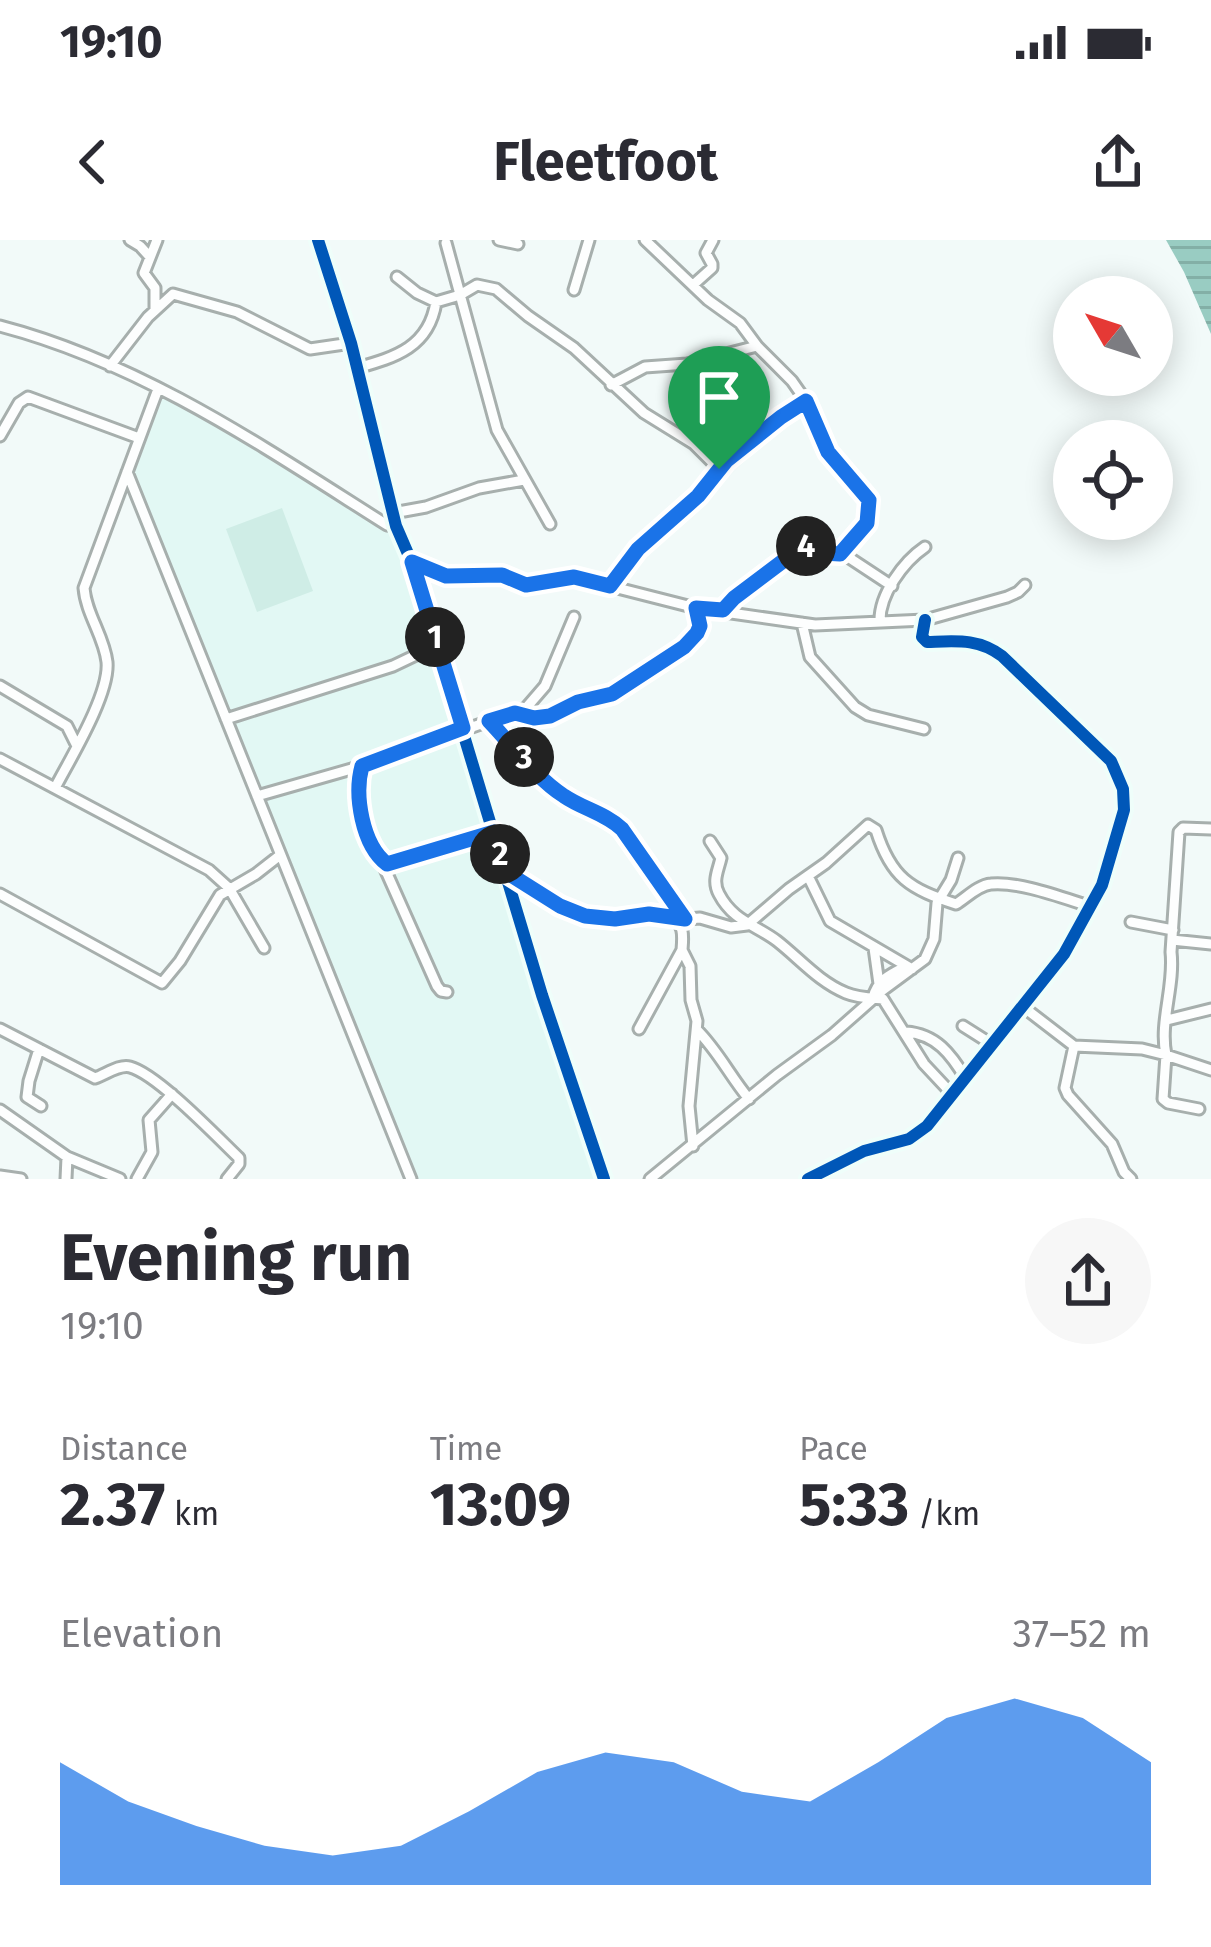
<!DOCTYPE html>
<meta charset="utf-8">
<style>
body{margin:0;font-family:"Fira Sans",sans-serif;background:#f7f7f7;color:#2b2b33;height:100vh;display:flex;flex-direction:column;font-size:45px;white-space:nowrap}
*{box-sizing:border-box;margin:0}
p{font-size:39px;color:#7c7c81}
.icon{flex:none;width:66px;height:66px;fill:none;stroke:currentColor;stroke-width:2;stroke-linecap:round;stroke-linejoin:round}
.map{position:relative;height:939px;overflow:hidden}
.side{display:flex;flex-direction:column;background:#fff;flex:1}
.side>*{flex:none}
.needle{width:78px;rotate:309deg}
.fabs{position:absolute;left:1053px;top:36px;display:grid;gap:24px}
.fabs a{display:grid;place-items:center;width:120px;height:120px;border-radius:50%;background:#fff;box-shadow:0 6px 30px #0003;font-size:60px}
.pin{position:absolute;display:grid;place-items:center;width:102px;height:102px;color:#fff;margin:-123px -51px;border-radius:50% 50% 50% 0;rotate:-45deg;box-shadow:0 0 12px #0007}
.pin .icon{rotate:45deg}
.km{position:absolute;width:60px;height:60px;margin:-30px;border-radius:50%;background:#222;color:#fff;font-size:33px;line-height:60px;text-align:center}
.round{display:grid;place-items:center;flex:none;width:126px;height:126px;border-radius:63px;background:#f7f7f7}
.summary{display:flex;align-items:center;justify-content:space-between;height:204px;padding:0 60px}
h1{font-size:66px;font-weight:700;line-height:90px}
.stats{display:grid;grid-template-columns:repeat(3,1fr);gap:18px;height:204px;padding:12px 60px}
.stats div{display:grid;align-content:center}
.stats b{font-size:60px;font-weight:700}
.stats small{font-size:33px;font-weight:400}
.stats p{font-size:33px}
.chart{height:336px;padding:24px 60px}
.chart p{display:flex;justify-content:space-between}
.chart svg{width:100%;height:216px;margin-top:12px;fill:#1a73e8;opacity:.7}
.status{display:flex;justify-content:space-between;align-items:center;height:84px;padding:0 60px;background:#fff;direction:ltr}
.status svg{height:33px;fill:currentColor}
header{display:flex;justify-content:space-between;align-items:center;height:156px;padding:0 60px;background:#fff;font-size:54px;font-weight:700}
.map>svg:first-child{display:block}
</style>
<div class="status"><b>19:10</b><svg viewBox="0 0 49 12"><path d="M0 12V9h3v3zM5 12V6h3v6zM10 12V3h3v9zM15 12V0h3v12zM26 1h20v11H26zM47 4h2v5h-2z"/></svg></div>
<header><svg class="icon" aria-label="back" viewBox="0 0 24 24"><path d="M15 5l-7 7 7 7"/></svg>Fleetfoot<svg class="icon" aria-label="share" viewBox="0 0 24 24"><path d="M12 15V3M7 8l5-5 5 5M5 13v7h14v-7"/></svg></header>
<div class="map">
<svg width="1211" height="939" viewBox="0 0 1211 939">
<defs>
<pattern id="water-rules" width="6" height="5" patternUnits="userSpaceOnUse" patternTransform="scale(3)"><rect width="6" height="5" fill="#99ccc2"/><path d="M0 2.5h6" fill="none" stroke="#83afa6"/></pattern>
</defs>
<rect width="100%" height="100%" fill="#f2faf9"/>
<path fill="#e2f8f4" d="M160 150 224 177 389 288 407 303 603 939H413L130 231Z"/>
<path fill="#cfede6" d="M282 268 313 351 257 372 226 289Z"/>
<path fill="url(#water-rules)" d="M1166 0H1211V94L1184 32Z"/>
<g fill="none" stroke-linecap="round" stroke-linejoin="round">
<g stroke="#a7afad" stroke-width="15">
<path id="minor" d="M130 0 140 6 150 17
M318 0 351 103 396 286 412 323 542 755 604 939
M499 0 518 4
M645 0 708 60 740 83 757 106 792 141 806 161 828 212 867 255 870 266 867 283 840 313
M446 3 497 190 550 284
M397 37 417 53 436 62 460 55 477 45 496 49 528 76 574 108 644 173 694 204 719 229
M693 45 712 28V24L706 13 713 0
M574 50 589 0
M155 70V48L144 33 157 0
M0 86C142 123 265 208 387 285L396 286
M110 126 148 77 173 54 237 72 310 109 351 103
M357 128C396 117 429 107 436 62
M611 145 645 127 687 124 757 106
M0 196 19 163 28 157 139 198
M127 232 411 939
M393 273 426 267 479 248 524 240
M412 323 446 336 502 335 526 345 578 338 696 368 815 385 925 380 1007 357 1018 352 1025 345
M610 347 639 309 698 256 726 221 780 177 806 161
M723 370 734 358 805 305 820 312 845 315 892 346
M880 382C879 355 903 322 925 307
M802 383 810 417 855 467 868 475 924 489
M0 446 67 486 77 506
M515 473C545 482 552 473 578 462 587 459 596 459 605 456 636 446 668 420 692 399L700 389 696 368
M226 479 393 426 437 405
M489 481 547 543 586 569 597 572 619 586 685 679
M0 519 209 630 229 648 264 708
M362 526C355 553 362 605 386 622L385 629 437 746 441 751 447 752
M55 548C70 519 110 454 107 422 104 396 86 374 84 348L158 149
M257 556 362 526 526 468 545 446 574 377
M1211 589 1183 588 1179 592 1171 712C1175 746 1159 782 1166 815L1211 830
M710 601 721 618C718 631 712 641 719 654 733 681 756 685 777 701 800 719 819 742 846 753 858 758 870 758 883 759L924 824 953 855
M387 624 493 592
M506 632C535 651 566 677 602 679 624 680 648 668 670 677 685 683 683 697 682 710L639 789
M808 636 830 681 912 729
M0 654 162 743 180 721 220 655 256 634 279 616
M676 680 700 678 731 687 747 685 789 649 826 623 868 585 876 590C891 638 910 649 956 664 966 658 978 645 991 644 1018 641 1063 658 1089 666
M1131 682 1173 690
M1172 700 1211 704
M874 708 879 744
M682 710 690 726 691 760 697 781 689 866 693 906
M873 758C877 740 891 734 907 726
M1022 766 1074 806 1142 809 1166 815 1163 859 1168 863 1199 869
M1167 780 1211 769
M963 786 993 805
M0 789 95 838C105 835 119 824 130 827 157 834 217 897 239 918V924L227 939
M697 790C718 811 730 836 749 859
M906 792C936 794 951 814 966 839
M1074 806 1065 848 1068 855 1112 904 1124 932 1131 939
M39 809 29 841 27 857 41 866
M0 870 67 917 120 939
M0 936 21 939
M66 939 67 917
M137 939 152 912 149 880 172 854
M650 939 777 835 832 795 883 750 925 719 934 699 937 663 951 640 958 618
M808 939 864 911 909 899 927 886 1064 714 1102 645 1124 570 1123 549 1111 521 1002 416C978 398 956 401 927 402L922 397 925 380"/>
</g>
<use href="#minor" stroke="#fdfefe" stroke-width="9"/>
<g stroke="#effefa" stroke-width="20">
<path id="cycleway" d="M318 0 351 103 396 286 412 323 542 755 604 939
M808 939 864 911 909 899 927 886 1064 714 1102 645 1124 570 1123 549 1111 521 1002 416C978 398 956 401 927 402L922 397 925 380"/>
</g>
<use href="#cycleway" stroke="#0057b8" stroke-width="12"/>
</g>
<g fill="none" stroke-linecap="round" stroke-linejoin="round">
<g stroke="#fff" stroke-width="24">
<path id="route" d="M806 161 828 212 869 260 867 283 840 314 822 313 803 306 734 358 723 370 696 368 700 386 697 393 684 407 612 454 578 462 550 476 534 478 515 473 489 481C512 505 536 538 564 556 583 569 605 573 622 589L685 679 649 674 615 679 585 676 560 666 506 632 494 592 387 624C362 605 354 555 362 526L463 488 412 322 446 336 502 335 526 345 574 337 610 346 638 309 698 256 726 221 781 177Z"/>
</g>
<use href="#route" stroke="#1a73e8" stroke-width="15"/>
</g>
</svg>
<div class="fabs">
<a><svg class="needle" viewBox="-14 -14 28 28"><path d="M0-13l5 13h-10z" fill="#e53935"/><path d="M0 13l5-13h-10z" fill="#7c7c81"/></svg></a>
<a><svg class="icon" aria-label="locate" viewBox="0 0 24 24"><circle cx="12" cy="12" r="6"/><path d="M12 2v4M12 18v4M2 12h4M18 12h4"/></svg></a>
</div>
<div class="pin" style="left:719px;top:229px;background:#1e9e55"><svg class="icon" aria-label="arrive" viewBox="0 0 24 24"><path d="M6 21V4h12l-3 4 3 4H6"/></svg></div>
<b class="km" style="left:435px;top:397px">1</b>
<b class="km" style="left:500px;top:614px">2</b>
<b class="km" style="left:524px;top:517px">3</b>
<b class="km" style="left:806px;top:306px">4</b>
</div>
<section class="side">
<div class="summary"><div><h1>Evening run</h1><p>19:10</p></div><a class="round"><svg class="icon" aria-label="share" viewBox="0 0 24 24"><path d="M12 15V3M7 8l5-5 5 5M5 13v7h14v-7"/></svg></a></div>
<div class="stats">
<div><p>Distance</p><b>2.37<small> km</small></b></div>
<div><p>Time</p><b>13:09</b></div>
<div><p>Pace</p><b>5:33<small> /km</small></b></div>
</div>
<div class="chart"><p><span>Elevation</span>37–52 m</p>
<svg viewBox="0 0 160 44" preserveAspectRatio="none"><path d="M0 44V19L10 27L20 32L30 36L40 38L50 36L60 29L70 21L80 17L90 19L100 25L110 27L120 19L130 10L140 6L150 10L160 19V44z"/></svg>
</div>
</section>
